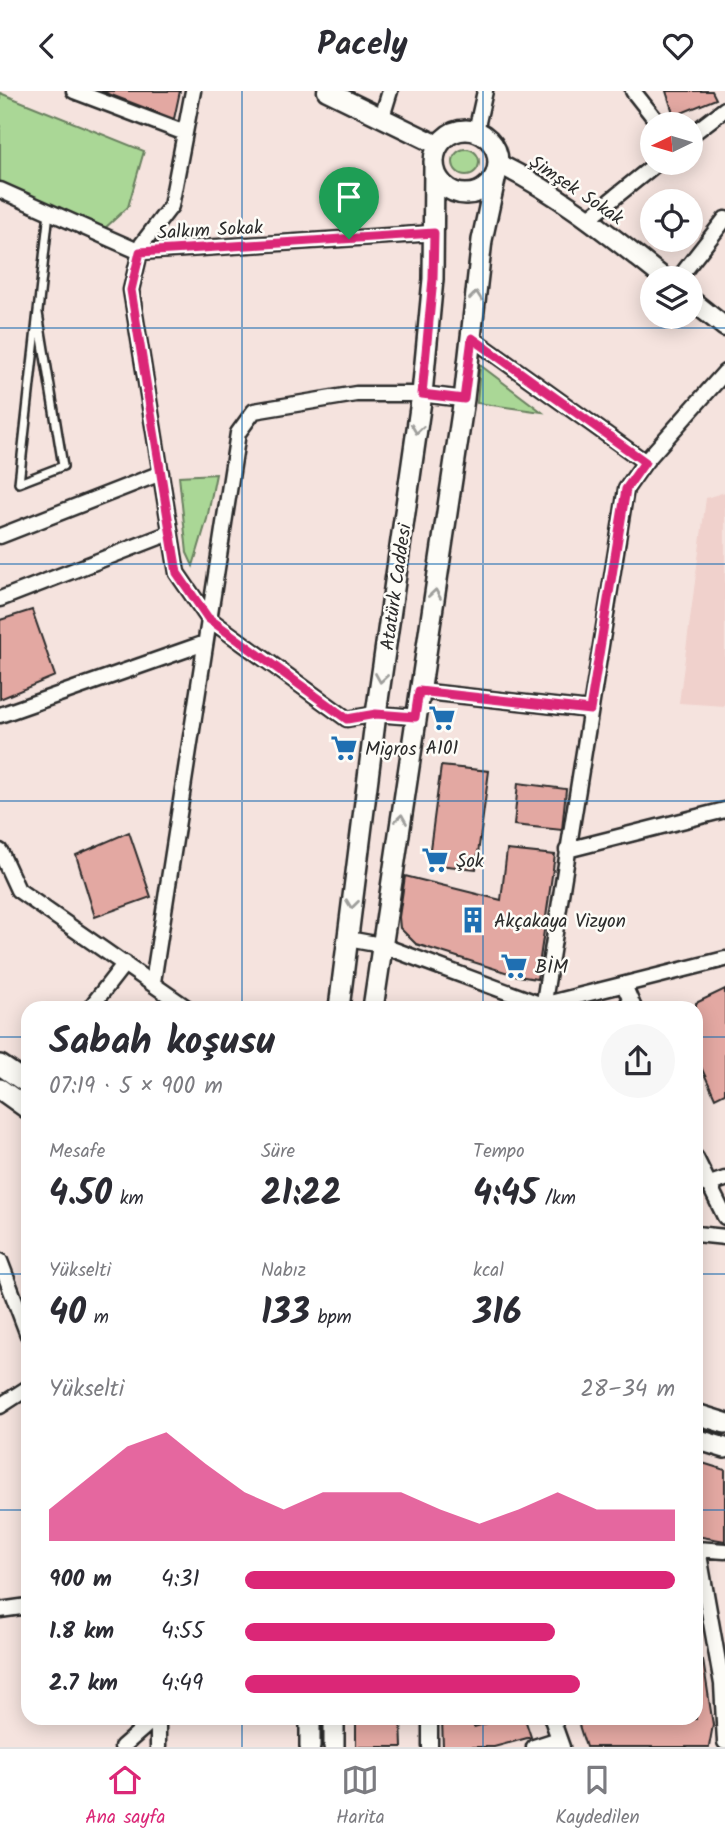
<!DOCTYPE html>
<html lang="tr">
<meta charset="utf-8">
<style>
body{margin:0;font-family:Kalam,sans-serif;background:#f7f7f7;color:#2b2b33;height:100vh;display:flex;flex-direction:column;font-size:26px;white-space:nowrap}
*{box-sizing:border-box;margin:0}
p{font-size:23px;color:#7c7c81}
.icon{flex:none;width:38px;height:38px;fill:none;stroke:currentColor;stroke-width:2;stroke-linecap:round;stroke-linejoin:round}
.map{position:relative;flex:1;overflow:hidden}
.sheet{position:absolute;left:21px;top:910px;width:682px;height:724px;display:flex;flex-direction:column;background:#fff;border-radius:21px;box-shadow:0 4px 18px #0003}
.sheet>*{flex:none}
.needle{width:46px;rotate:265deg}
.controls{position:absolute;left:640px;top:21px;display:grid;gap:14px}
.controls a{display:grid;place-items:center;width:63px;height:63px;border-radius:50%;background:#fff;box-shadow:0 4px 18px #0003;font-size:35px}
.pin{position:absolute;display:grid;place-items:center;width:60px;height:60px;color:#fff;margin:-72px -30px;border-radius:50% 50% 50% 0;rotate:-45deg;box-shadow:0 0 7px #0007}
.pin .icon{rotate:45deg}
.round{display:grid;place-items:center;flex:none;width:74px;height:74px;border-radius:37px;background:#f7f7f7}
.summary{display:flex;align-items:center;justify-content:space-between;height:119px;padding:0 28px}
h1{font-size:38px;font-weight:800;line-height:52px}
.stats{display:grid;grid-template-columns:repeat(3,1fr);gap:10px;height:119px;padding:7px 28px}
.stats div{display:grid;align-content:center}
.stats b{font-size:35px;font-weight:800}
.stats small{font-size:19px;font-weight:400}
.stats p{font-size:19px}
.chart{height:196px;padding:14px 28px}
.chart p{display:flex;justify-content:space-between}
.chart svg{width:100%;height:126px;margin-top:7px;fill:#db2777;opacity:.7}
ul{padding:0 28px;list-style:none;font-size:23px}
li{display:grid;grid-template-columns:112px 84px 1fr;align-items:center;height:52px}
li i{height:18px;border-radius:9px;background:#db2777}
header{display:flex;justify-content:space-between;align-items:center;height:91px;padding:0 28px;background:#fff;font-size:32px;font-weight:800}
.tab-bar{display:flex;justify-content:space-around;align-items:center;height:98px;border-top:2px solid #e1e1e2;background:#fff;font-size:19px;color:#7c7c81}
.tab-bar a{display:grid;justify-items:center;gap:4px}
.tab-bar .on{color:#db2777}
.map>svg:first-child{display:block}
</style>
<header><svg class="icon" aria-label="back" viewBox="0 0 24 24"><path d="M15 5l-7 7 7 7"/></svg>Pacely<svg class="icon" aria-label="heart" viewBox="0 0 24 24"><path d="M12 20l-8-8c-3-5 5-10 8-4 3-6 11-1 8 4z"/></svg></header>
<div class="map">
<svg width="725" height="1656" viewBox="0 0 725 1656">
<rect width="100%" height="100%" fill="#f5e3de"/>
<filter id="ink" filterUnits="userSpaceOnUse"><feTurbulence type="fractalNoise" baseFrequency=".0143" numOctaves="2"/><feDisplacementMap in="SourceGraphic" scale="14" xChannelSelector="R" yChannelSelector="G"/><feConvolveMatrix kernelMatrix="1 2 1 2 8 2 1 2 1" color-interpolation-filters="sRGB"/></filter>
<g filter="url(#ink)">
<path fill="#f0d1cc" d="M725 401V615L679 612 706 407Z"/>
<path fill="#aad796" stroke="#6a8160" stroke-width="2" d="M0 2 144 60 128 116 104 138 0 91Z
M453 71a13 13 0 1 1 26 0a13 13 0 1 1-26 0Z
M480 274 542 321 477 312Z
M216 383 207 428 193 475 187 462 179 385Z"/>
<path fill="#e3a8a2" stroke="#2b2b2b" stroke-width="2" d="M101 0H180L174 28Z
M666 0H712L716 8 674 25Z
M32 519 55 585 0 608V529Z
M441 675 489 680 476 778 428 773Z
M518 692 566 698 562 739 514 734Z
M129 741 151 806 95 826 76 764Z
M507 759 555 764 537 888 518 885 416 853 400 837 399 826 405 785 501 809Z
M725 898V1002L715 1007 696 965V912Z
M696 1370 725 1379V1450L696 1445Z
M696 1569H703L713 1634 709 1656H586L577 1628H696Z
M356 1628H401L402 1656H356Z
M442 1628H473L474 1636 502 1628H525L531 1646 494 1656H443Z"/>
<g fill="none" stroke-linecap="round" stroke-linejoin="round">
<g stroke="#2b2b2b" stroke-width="12">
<path id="service" d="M38 222 63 375 19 392 49 121"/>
</g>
<g stroke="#2b2b2b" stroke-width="19">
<path id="minor" d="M74 0 185 42
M193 0 171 115 142 153 131 199 177 482 208 527 347 628 376 623 415 626
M633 0 659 33
M382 26 390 0
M476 40 485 0
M691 44 725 18
M0 99 140 161 434 142
M589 127 657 72
M679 187 725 128
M472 247 645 371
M0 445 161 382
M0 508 170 442
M419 600 590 619
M0 624 205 552
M567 759 725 719
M0 760 18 799 187 917
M348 848 381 854 542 914 725 868
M153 891 238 342 254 320 356 303H422L464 308
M624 894 634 917
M90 917 125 872
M543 917 626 398 645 371 725 281
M696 1067 725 1126
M707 1094 725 1088
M696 1143 725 1146
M0 1170 28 1244
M0 1315 28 1297
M696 1458 725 1460
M698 1458 722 1593 725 1651
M0 1519 28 1515
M552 1628 562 1656
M122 1656 154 1628
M158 1656V1628
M430 1656V1628
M534 1656 559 1648"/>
</g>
<g stroke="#2b2b2b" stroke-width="23">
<path id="tertiary" d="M327 0 438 54
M499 73C560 103 611 145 664 187
M691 209 725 236"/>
</g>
<g stroke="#2b2b2b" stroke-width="24">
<path id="secondary" d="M434 71a32 32 0 1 1 64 0a32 32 0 1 1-64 0Z
M339 917 376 623 422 303 433 188 434 75
M373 917 464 308 482 149 496 84
M0 974 28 993
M0 998 28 1018
M696 1323 725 1332
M696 1348 725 1357
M310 1656V1628
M334 1656V1628"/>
</g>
<use href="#service" stroke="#fdfcf7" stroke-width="7"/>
<use href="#minor" stroke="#fdfcf7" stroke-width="14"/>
<use href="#tertiary" stroke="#fdfcf7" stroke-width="18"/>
<use href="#secondary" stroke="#fdfcf7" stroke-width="19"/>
</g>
<defs><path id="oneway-chevron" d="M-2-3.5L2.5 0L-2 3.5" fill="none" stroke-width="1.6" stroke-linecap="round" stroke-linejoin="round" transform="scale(1.75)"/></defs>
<g stroke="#9e9e9b">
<use href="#oneway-chevron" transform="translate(476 205) rotate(-84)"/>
<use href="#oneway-chevron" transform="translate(417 338) rotate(98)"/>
<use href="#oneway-chevron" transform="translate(435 503) rotate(-81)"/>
<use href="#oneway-chevron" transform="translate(381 587) rotate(99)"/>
<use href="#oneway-chevron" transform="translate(401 728) rotate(-81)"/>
<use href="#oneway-chevron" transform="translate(352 813) rotate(97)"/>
</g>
</g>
<g fill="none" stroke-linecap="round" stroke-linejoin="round" filter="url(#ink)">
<g stroke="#fff" stroke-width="14">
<path id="route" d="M434 142 433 188 422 303 464 308 472 247 645 371 626 398 590 619 419 600 415 626 376 623 347 628 208 527 177 482 131 199 140 161Z"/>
</g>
<use href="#route" stroke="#db2777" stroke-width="9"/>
</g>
<path fill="none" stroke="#1f6fb2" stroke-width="2" stroke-opacity="0.55" d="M242 0V917M483 0V917M0 237H725M0 473H725M0 710H725M0 946H28M696 946H725M0 1183H28M696 1183H725M0 1419H28M696 1419H725M242 1628V1656M483 1628V1656"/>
<defs>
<g id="supermarket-bare" transform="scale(2.1)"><path d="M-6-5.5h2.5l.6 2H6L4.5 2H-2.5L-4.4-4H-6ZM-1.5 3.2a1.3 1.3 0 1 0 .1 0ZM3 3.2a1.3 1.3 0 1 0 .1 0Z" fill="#1f6fb2" stroke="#fdfcf7" stroke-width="2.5" paint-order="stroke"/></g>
<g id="building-bare" transform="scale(2.1)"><path d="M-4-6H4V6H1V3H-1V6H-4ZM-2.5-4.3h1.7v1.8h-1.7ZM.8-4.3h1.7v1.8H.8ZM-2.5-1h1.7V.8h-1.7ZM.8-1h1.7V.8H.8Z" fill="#1f6fb2" stroke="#fdfcf7" stroke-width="2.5" paint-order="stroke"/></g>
</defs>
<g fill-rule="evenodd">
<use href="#supermarket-bare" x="442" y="627"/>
<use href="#supermarket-bare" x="344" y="657"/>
<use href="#supermarket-bare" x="435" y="769"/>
<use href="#building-bare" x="473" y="829"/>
<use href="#supermarket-bare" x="514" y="875"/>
</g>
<g text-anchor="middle" stroke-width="5" stroke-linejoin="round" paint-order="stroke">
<g font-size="19" fill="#2b2b2b" stroke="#fdfcf7">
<text transform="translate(577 98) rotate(34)" y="7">Şimşek Sokak</text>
<text transform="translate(210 138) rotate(-3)" y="7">Salkım Sokak</text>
<text transform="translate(395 496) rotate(-82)" y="7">Atatürk Caddesi</text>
</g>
<g font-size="19" fill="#2b2b2b" stroke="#fdfcf7" text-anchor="start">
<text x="442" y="663" text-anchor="middle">A101</text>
<text x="365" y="664">Migros</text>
<text x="456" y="776">Şok</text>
<text x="494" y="836">Akçakaya Vizyon</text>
<text x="535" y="882">BİM</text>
</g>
</g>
</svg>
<div class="controls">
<a><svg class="needle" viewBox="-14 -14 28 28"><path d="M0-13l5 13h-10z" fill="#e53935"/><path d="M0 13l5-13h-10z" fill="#7c7c81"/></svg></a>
<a><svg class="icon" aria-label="locate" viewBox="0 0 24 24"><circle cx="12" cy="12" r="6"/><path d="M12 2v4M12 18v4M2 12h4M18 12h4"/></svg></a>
<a><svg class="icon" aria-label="layers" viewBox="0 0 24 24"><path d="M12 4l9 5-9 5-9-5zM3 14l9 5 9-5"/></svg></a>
</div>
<div class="pin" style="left:349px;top:148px;background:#1e9e55"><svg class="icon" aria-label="arrive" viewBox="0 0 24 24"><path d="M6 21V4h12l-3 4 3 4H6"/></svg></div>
<section class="sheet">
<div class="summary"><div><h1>Sabah koşusu</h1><p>07:19 · 5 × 900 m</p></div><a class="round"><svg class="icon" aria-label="share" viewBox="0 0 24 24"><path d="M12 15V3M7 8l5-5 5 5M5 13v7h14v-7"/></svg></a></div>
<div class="stats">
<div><p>Mesafe</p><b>4.50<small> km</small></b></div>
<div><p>Süre</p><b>21:22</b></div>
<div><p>Tempo</p><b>4:45<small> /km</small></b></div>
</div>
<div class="stats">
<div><p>Yükselti</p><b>40<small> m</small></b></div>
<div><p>Nabız</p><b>133<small> bpm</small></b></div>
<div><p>kcal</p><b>316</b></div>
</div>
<div class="chart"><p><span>Yükselti</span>28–34 m</p>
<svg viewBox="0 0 160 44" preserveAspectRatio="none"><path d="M0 44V33L10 22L20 11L30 6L40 17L50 27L60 33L70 27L80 27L90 27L100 33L110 38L120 33L130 27L140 33L150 33L160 33V44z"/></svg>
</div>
<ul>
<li><b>900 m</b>4:31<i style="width:100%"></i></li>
<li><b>1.8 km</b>4:55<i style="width:72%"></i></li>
<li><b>2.7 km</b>4:49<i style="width:78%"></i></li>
</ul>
</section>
</div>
<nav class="tab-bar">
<a class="on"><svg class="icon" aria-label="home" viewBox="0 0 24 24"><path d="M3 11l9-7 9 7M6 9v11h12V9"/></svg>Ana sayfa</a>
<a><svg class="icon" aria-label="map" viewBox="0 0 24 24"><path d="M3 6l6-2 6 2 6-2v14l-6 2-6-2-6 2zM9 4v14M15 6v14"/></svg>Harita</a>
<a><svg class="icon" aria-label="saved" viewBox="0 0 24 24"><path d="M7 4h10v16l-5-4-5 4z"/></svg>Kaydedilen</a>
</nav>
